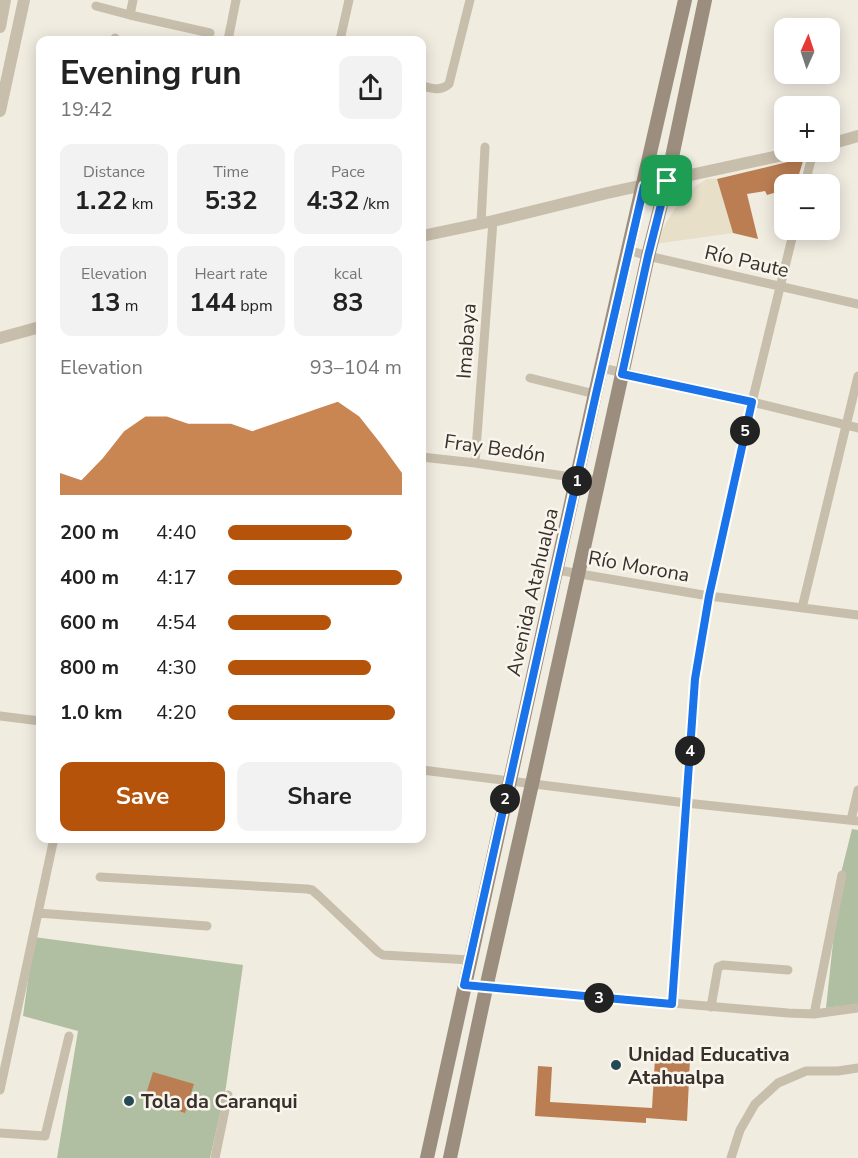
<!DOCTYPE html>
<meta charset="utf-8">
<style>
body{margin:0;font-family:"Nunito Sans",sans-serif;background:#f2f2f2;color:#222;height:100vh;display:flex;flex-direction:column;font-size:22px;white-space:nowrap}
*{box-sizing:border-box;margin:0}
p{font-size:20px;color:#767676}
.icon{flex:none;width:33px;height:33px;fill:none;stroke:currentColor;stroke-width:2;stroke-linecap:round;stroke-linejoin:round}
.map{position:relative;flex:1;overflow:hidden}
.drawer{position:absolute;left:36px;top:36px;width:390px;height:807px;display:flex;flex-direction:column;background:#fff;border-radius:12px;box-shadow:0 3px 15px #0003}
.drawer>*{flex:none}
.needle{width:39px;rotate:3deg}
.fabs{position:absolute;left:774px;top:18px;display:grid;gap:12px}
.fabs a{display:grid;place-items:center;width:66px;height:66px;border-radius:12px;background:#fff;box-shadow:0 3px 15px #0003;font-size:30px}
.pin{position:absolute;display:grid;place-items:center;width:51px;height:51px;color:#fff;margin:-26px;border-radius:12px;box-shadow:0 3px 9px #0006}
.km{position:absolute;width:30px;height:30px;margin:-15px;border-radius:50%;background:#222;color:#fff;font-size:16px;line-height:30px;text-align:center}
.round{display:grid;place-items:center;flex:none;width:63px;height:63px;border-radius:12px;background:#f2f2f2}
.summary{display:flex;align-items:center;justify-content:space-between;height:102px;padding:0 24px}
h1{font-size:33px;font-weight:700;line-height:45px}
.stats{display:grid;grid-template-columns:repeat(3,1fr);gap:9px;height:102px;padding:6px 24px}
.stats div{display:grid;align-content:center;border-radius:12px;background:#f2f2f2;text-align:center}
.stats b{font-size:26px;font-weight:700}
.stats small{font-size:16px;font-weight:400}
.stats p{font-size:16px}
.chart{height:168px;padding:12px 24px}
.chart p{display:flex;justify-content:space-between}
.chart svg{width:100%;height:108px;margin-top:6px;fill:#b45309;opacity:.7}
.button{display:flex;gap:12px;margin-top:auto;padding:12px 24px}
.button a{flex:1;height:69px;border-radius:12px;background:#b45309;color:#fff;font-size:24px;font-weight:700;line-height:69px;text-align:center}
.button a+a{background:#f2f2f2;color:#222}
ul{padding:0 24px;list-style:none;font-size:20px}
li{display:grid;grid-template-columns:96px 72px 1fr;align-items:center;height:45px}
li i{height:15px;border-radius:8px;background:#b45309}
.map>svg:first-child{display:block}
</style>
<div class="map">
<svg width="858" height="1158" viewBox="0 0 858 1158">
<rect width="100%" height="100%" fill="#f1ece0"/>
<path fill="#b0bfa1" d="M852 829 858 830V1004L826 1008 840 877Z
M34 937 243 965 226 1087 210 1158H57L78 1031 23 1016Z"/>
<path fill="#e7dfc8" d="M707 179H717L733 233 655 244 667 221 680 201 687 193 697 185Z"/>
<path fill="#bb7e53" d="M804 158 796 184H784V190L767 195 765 191 747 194 758 239 733 233 717 179Z
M655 1058 690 1060 687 1121 646 1118V1123L535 1116 538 1066 552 1067 550 1102 652 1108Z
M153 1072 194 1084 185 1113 144 1100Z"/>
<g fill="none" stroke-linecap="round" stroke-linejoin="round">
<path stroke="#c8beac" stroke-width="9" d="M96 6 130 15 210 33
M130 15 133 0
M115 40V38
M228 40 236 0
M340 40 349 0
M422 86C432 88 440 92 449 84L470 0
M805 184 813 152
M481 223 485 147
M628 250 648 256 858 304
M602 368 752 402 858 428
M530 378 595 394
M422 457 475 463 599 481
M475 463 493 221
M557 570 709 596 858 615
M802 608 858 376
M0 716 40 721
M422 770 686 803 858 821
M851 820 858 790
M100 877 307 889 312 890 319 896 378 952 383 955 470 960
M38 913 207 926
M464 985 788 1013 814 1014 858 1008
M672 1004 695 679 709 596 752 402 794 230
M711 1007 718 967 723 965 788 970
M814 1014 842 875
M0 1090 54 838
M0 1133 45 1136 69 1036
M215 1158 228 1095
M731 1158 740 1130 755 1104 778 1083 806 1071H838L858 1068"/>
<path stroke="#c8beac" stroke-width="12" d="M0 27 5 0
M0 111 24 0
M830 144 858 136
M422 236 493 221 607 193 797 152
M0 338 40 327"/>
<path stroke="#9c8e7e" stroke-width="14" d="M427 1158 595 394 685 0
M450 1158 486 988 532 784 648 256 667 181 705 0"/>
</g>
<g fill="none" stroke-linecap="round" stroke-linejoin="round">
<g stroke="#fff" stroke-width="12">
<path id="route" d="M667 181 648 256 622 374 752 402 709 596 695 679 672 1004 464 985 596 394 644 186Z"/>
</g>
<use href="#route" stroke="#1a73e8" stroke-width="8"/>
</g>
<g fill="#234a55" stroke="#f9f5ec" stroke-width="2">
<circle cx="616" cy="1065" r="6"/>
<circle cx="129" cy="1101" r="6"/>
</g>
<g text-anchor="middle" stroke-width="5" stroke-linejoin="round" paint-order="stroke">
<g font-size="20" fill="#37302b" stroke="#f9f5ec">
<text transform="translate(747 261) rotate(13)" y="7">Río Paute</text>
<text transform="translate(466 341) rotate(-86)" y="7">Imabaya</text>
<text transform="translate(495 448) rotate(8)" y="7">Fray Bedón</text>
<text transform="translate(639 566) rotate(10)" y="7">Río Morona</text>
<text transform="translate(532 592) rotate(-77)" y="7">Avenida Atahualpa</text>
</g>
<g font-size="20" font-weight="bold" fill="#37302b" stroke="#f9f5ec" text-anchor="start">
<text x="628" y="1061">Unidad Educativa<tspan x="628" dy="23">Atahualpa</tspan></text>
<text x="141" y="1108">Tola da Caranqui</text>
</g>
</g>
</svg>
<div class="fabs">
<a><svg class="needle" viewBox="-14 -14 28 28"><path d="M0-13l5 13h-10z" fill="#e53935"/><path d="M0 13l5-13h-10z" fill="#767676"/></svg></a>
<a>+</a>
<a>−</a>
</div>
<div class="pin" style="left:667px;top:181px;background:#1e9e55"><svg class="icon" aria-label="arrive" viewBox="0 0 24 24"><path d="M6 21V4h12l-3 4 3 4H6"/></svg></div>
<b class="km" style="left:577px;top:481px">1</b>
<b class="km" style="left:505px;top:799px">2</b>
<b class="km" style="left:599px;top:998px">3</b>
<b class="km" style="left:690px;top:751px">4</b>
<b class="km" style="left:745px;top:431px">5</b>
<section class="drawer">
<div class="summary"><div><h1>Evening run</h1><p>19:42</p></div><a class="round"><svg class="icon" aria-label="share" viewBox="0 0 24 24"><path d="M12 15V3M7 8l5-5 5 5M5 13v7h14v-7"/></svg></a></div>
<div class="stats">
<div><p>Distance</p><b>1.22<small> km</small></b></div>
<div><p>Time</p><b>5:32</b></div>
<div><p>Pace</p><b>4:32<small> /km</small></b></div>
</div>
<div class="stats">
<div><p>Elevation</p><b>13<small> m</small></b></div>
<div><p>Heart rate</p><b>144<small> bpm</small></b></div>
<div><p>kcal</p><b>83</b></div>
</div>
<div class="chart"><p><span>Elevation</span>93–104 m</p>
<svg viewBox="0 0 160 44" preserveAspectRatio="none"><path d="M0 44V35L10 38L20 29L30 18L40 12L50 12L60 15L70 15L80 15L90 18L100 15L110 12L120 9L130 6L140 12L150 23L160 35V44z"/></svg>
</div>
<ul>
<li><b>200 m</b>4:40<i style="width:71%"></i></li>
<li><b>400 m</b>4:17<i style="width:100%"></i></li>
<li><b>600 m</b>4:54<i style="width:59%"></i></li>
<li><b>800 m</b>4:30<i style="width:82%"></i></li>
<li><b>1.0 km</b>4:20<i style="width:96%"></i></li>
</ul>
<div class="button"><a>Save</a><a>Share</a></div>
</section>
</div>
